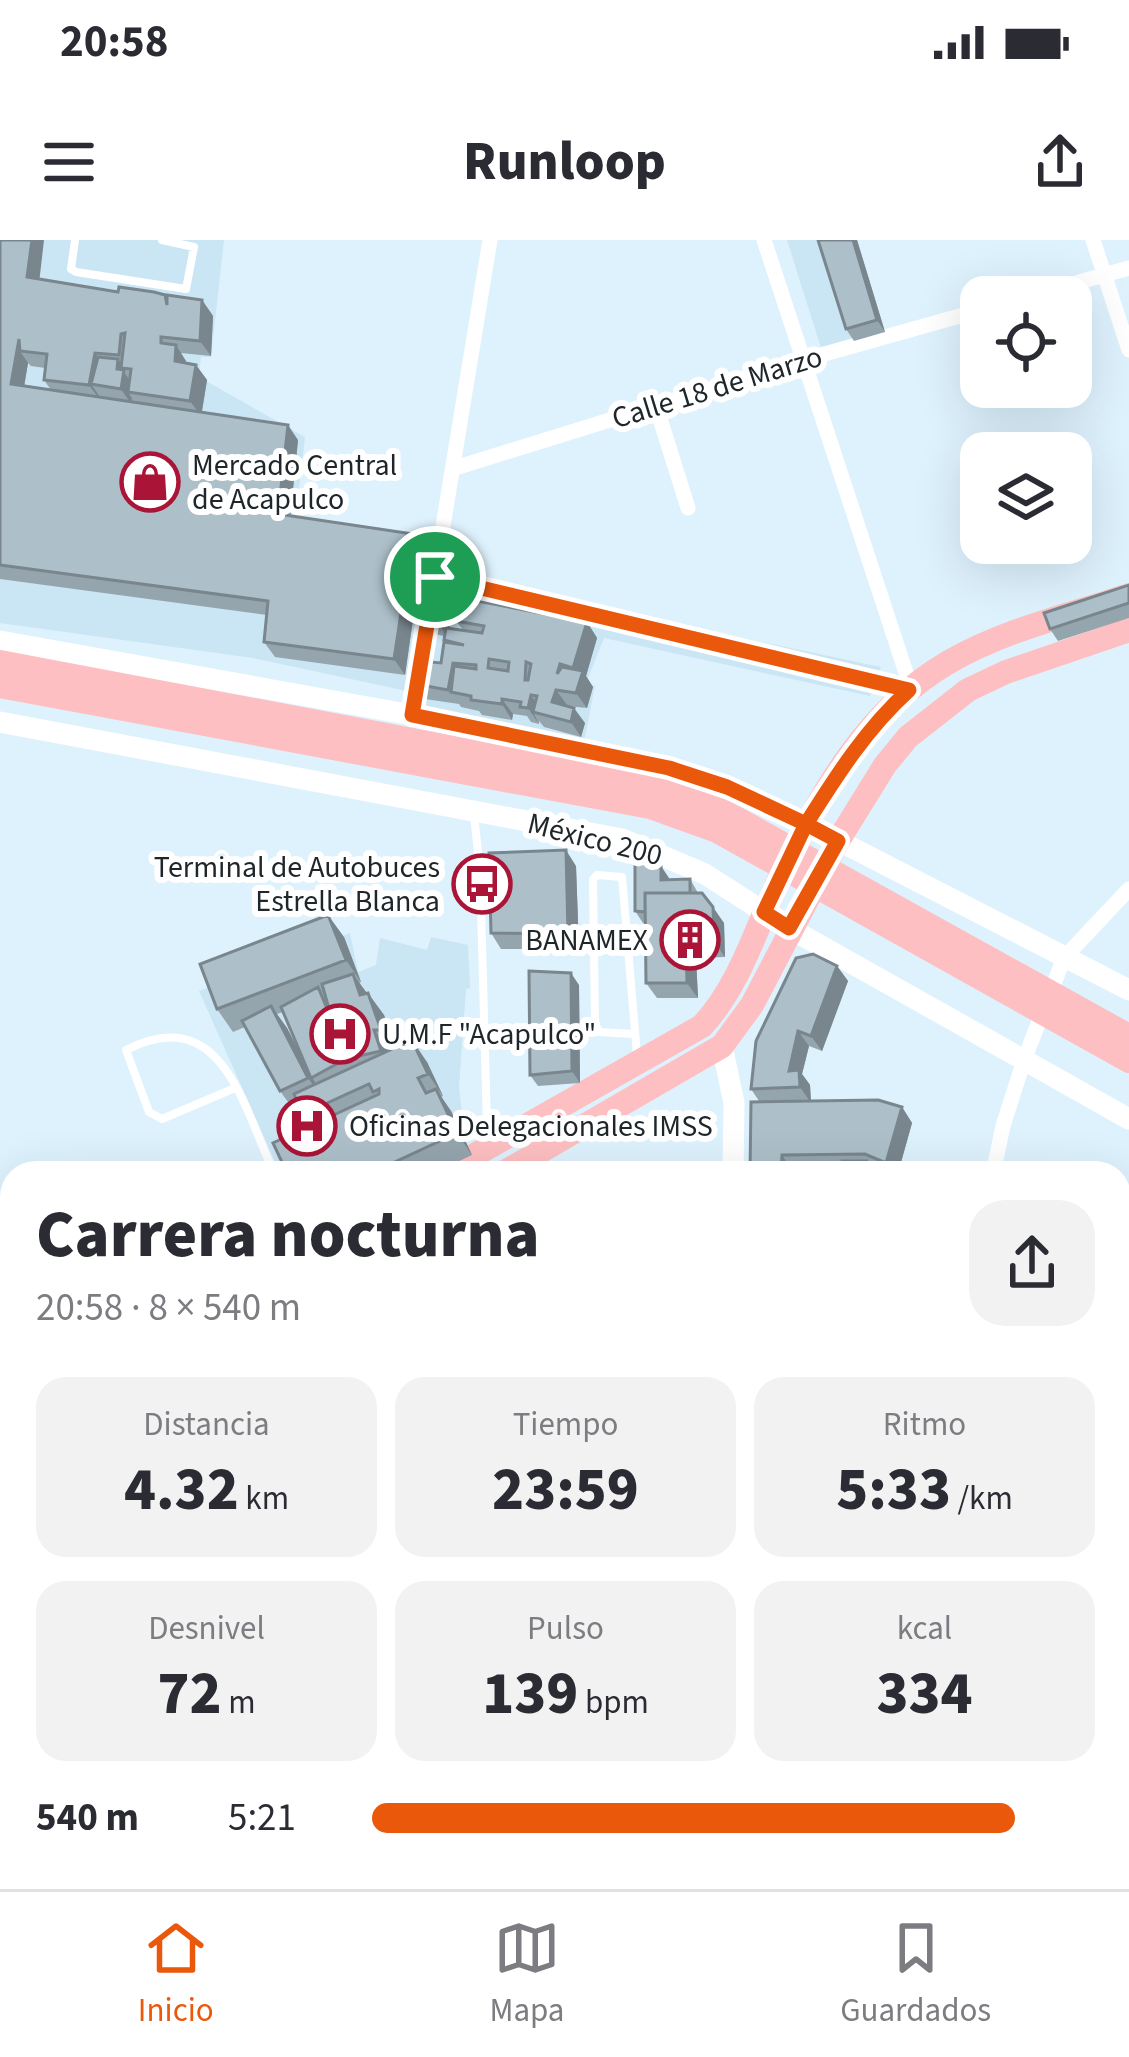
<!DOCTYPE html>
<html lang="es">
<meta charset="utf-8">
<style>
body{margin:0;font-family:"Source Sans 3",sans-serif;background:#f2f2f3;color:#2b2b33;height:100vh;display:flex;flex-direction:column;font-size:45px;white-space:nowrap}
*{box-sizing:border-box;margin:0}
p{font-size:39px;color:#7c7c81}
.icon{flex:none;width:66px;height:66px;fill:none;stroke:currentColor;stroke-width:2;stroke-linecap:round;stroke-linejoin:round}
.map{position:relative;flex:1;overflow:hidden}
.details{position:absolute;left:0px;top:921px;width:1131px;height:729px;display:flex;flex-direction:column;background:#fff;border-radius:36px 36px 0 0;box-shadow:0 12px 48px #0002}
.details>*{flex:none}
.controls{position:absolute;left:960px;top:36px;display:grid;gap:24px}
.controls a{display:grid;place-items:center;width:132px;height:132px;border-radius:24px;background:#fff;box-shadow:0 12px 48px #0002;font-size:60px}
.pin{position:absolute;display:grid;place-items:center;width:102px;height:102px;color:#fff;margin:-51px;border:6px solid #fff;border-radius:50%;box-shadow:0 3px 12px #0007}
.round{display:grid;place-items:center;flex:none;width:126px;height:126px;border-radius:36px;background:#f2f2f3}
.summary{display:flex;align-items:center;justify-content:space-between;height:204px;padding:0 36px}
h1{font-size:66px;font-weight:800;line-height:90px}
.stats{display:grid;grid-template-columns:repeat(3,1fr);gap:18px;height:204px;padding:12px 36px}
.stats div{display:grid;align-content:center;border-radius:30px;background:#f2f2f3;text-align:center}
.stats b{font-size:60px;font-weight:800}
.stats small{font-size:33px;font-weight:400}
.stats p{font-size:33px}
ul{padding:0 36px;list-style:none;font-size:39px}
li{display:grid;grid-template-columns:192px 144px 1fr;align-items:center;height:90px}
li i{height:30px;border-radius:15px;background:#ea580c}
.status{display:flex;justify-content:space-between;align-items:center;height:84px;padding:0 60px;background:#fff;direction:ltr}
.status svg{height:33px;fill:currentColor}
header{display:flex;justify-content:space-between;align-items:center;height:156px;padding:0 36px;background:#fff;font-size:54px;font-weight:800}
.tabs{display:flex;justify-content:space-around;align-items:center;height:168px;border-top:3px solid #e1e1e2;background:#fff;font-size:33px;color:#7c7c81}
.tabs a{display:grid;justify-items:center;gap:6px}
.tabs .active{color:#ea580c}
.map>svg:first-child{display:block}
</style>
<div class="status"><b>20:58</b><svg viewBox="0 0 49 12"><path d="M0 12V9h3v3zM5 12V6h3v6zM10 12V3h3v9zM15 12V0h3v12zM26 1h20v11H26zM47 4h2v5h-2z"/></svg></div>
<header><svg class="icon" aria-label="menu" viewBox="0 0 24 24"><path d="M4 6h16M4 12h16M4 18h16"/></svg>Runloop<svg class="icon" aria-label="share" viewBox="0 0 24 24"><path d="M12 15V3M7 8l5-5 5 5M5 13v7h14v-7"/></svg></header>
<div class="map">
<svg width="1129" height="1649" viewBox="0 0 1129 1649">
<rect width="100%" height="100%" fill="#def2fd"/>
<path fill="#cae5f4" d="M0 0H224L211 117H201L199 137 305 197 295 286 433 309 407 451 253 418 0 383Z
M787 0H857L885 92 822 111Z
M452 337 881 427 870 456 604 398 586 443 595 446 583 507 418 471 436 362 444 364Z
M350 693 358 732 376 725 380 698 427 710 431 697 468 705 470 748 466 749 459 847 464 893 472 915 436 933H280L199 751Z"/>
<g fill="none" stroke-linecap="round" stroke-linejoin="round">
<path stroke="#fff" stroke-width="8" d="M75 0 71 29 76 32 186 49 194 7 162 0
M474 575 480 631 487 886 491 900
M633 794 599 792 595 784 593 639 597 635 622 637 637 815
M235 848 162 879 149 872 126 810C222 761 243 866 274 933"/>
<path stroke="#fff" stroke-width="15" d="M764 0 911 448
M1093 0 1129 110
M1026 57 1129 28
M656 166 688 268
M455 228 803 120 981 70
M435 337 909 450
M412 475 490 0
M993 933 1003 886 1024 820 1064 718 1129 649
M1119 1174 1129 1169
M0 1459 12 1434
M128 1638 132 1649
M576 1638 595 1649
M913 1638 922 1649"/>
<path stroke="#fff" stroke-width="21" d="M0 401 412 475 669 528 727 547 806 584 1129 750
M0 482 622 599 705 634 789 688 1129 879
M722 806 734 863 733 933
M553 1649 557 1638"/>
<path stroke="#fdbfc2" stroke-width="24" d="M0 422 655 546 727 573 1129 796
M0 446 650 567 717 591 1129 821
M443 933 702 786C741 744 757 685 782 633 821 552 869 468 949 422 1004 390 1070 375 1129 355
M503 933 722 806 752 765 838 601 885 525 908 497 968 450 1006 432 1129 390
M0 1171 12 1163
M0 1202 12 1195
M1119 1525 1129 1519
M1119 1580 1129 1573
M942 1649 957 1638
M1016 1649 1031 1638"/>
</g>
<path fill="#95a5ae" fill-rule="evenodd" d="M0 0 39 39 118 52 202 60 213 76 211 116 181 113 186 123 196 125 207 140 202 172 298 200 290 276 423 310 405 435 275 417 264 402 267 375 0 339ZM28 123 31 126 45 128 44 140 51 150 24 146Z
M857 0 885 92 854 101 846 89Z
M1129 345V378L1058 401 1050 389Z
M443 351 454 367 449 388 463 390 456 381 587 382 597 398 586 436 593 447 587 468 567 466 585 483 581 497 544 487 539 481V484L531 482 527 476 513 474 512 480 482 475 479 471 461 467 459 464 425 459 415 444 441 423 446 403 444 396 434 394 423 379Z
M576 626 579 709H501L491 693Z
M661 626 669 640 690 639 698 653 724 683 725 717 696 718 698 758H657L646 743V683H643L635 671Z
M344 697 361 742 359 743 384 775 394 807 427 822 443 856 441 857 451 871 472 915 434 933H287L311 886 301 871 296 873 280 851 245 787 233 792 217 769ZM283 772 305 823 287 788 277 774Z
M837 726 848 741 822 811 809 806 802 834 810 845 811 861 902 867 912 883 898 933H884L875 929H871L874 933H839L840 929 792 930V933H750L759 861 751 849Z
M579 745 580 843 538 846 530 835Z
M1119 1378 1129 1393V1479L1119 1485Z
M12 1458V1549L0 1547V1485Z
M604 1638H867L861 1649H619Z"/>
<path fill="#79868d" d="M32 0H44L38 52 27 37Z
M853 0H857L885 92 877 80Z
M202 60 213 76 211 116 200 101Z
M19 99 20 111 28 123 22 159 11 144Z
M176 105 186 121 185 137 175 121Z
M95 113 105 128 91 144 100 157V160L89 145Z
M118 119 125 129 121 128 134 146 128 152 132 158 131 164 121 149 117 129Z
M196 125 207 140 201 176 190 161Z
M288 185 298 200 289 290 278 274Z
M413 294 423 310 405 435 394 419Z
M443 351 454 367 447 397 437 381Z
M587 382 597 398 586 436 593 447 587 468 576 453 580 438 573 428Z
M556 450 567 465 552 462Z
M531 455 541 470 533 472 539 484 528 468Z
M502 459 513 474 512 480 502 464Z
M574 468 585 483 581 497 571 482Z
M566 610 576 626 579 709 568 694Z
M661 626 669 638V652L661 640Z
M713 667 724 683 725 717 714 702Z
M328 675 344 697 361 742 346 720Z
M686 703 696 718 698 758 687 743Z
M837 726 848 741 822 811 811 796Z
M571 733 579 745 580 843 572 831Z
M353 734 369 756 360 755Z
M368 753 384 775 396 812 381 790Z
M271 766 287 788 324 860 308 838Z
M374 790 390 812 396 833 381 811Z
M798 791 809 806 802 834 810 845 811 863 789 831Z
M412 800 427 822 443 856 428 834Z
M436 849 451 871 472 915 457 893Z
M902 867 912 883 898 933H893L886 923Z
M782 915 792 930V933L781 932Z
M866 921 874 933H861Z
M848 1638H867L861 1649H841Z"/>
<path fill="#adc0ca" stroke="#79868d" stroke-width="3" fill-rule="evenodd" d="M0 0H32L27 37 118 52 119 47 154 52 165 55 167 65V55L202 60 200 101 161 97V103L176 105 175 121 196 125 190 161 128 152 131 129 121 128 125 93 121 94 119 115 95 113 89 145 44 140 47 114 20 111 19 99 11 144 288 185 278 274 413 294 394 419 264 402 268 361 0 325Z
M818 0H853L877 80 846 89Z
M98 117 118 119 117 129 124 130 121 149 91 144Z
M1129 345V363L1050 389 1044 373Z
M429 349 443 351 437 381 423 379Z
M461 358 587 382 573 428 560 424 557 434 562 427 583 431 576 453 556 450 552 462 574 468 571 482 533 472 537 456 531 455 528 468 520 467 521 462 502 459V464L471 460V456L451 452 454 426 476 429V425L453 423 448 450 415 444 419 421 441 423 444 402 464 405 444 400 446 388 482 393 484 386 456 381ZM489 419 509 422 508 431 488 428ZM526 422 531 424 528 440H525Z
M566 610 568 694 491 693 489 613Z
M635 619 661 626V640L690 639V653H645V672L635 671Z
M645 653H702L713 667 714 702 686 703 687 743H646Z
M328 675 346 720 217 769 200 724Z
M813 714 837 726 811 796 798 791 789 831 799 830 800 847 751 849 756 801 796 718Z
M529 731 571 733 572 831 530 835Z
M353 734 360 755 368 753 381 790H374L381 811 346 819 311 838 281 767 318 747 333 783 322 744Z
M271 766 308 838 280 851 242 781Z
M412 800 428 834 418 838 426 853 436 849 457 893 371 933H287L273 903 379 854V849L373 852 369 844 303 874 294 854Z
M878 860 902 867 886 923 865 914 782 915 781 932 750 933 751 862Z
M842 921H866L861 933H839Z
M1119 1379 1129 1395V1457L1119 1463Z
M12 1458V1536L0 1533V1485Z
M616 1638H848L841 1649H636Z"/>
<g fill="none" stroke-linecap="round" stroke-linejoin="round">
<g stroke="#fff" stroke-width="24">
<path id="route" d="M435 337 412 475 669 528 727 547 806 584 764 672 789 688 838 601 806 584C837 535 866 489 909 450L435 337"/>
</g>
<use href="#route" stroke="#ea580c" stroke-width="15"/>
</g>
<defs>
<g id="shop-ring" transform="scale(3)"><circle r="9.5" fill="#fff" stroke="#aa1436" stroke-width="1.5"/><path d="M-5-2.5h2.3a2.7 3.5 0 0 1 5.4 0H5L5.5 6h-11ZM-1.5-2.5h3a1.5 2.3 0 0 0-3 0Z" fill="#aa1436"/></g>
<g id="bus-ring" transform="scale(3)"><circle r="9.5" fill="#fff" stroke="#aa1436" stroke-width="1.5"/><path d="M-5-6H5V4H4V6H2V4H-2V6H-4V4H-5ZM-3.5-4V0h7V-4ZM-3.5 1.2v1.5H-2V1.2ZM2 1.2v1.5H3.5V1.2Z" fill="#aa1436"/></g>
<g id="building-ring" transform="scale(3)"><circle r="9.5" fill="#fff" stroke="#aa1436" stroke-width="1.5"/><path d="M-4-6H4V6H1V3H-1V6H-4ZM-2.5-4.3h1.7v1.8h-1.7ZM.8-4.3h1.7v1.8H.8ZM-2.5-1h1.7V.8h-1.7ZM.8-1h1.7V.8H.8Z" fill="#aa1436"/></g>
<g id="hospital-ring" transform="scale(3)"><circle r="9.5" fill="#fff" stroke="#aa1436" stroke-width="1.5"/><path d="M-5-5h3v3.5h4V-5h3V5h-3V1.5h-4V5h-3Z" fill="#aa1436"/></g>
</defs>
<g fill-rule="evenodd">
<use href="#shop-ring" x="150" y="242"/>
<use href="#bus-ring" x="482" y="644"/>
<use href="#building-ring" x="690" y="700"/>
<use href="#hospital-ring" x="340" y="794"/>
<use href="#hospital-ring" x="307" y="886"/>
</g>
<g text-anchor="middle" stroke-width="12" stroke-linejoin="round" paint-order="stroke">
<g font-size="30" fill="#1e262a" stroke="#fff">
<text transform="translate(717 147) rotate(-17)" y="10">Calle 18 de Marzo</text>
<text transform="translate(595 599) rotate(14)" y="10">México 200</text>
</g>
<g font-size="30" fill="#1e262a" stroke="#fff" text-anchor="start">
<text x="192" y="235">Mercado Central<tspan x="192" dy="34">de Acapulco</tspan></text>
<text x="440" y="637" text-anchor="end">Terminal de Autobuces<tspan x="440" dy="34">Estrella Blanca</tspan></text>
<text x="648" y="710" text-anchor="end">BANAMEX</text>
<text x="382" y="804">U.M.F "Acapulco"</text>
<text x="349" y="896">Oficinas Delegacionales IMSS</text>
</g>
</g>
</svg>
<div class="controls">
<a><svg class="icon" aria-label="locate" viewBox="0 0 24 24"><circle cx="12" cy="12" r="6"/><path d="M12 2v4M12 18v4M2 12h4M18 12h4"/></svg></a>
<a><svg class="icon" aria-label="layers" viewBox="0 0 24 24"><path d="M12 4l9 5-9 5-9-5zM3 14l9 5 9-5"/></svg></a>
</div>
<div class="pin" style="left:435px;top:337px;background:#1e9e55"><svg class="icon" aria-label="arrive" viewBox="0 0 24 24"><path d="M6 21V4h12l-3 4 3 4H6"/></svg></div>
<section class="details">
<div class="summary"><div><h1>Carrera nocturna</h1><p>20:58 · 8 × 540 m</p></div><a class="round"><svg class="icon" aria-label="share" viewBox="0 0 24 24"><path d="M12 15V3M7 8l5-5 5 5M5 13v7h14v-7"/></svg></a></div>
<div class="stats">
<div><p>Distancia</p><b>4.32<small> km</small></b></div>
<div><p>Tiempo</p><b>23:59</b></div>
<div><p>Ritmo</p><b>5:33<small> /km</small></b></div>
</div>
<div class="stats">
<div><p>Desnivel</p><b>72<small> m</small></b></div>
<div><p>Pulso</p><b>139<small> bpm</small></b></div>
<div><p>kcal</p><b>334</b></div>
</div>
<ul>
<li><b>540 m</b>5:21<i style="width:89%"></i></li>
</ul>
</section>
</div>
<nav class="tabs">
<a class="active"><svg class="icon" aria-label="home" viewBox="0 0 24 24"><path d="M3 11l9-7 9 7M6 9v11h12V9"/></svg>Inicio</a>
<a><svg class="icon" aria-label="map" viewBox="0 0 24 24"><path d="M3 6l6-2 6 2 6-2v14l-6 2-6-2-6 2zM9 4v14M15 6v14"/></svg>Mapa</a>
<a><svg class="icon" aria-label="saved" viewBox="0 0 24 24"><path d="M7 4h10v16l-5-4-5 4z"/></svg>Guardados</a>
</nav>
